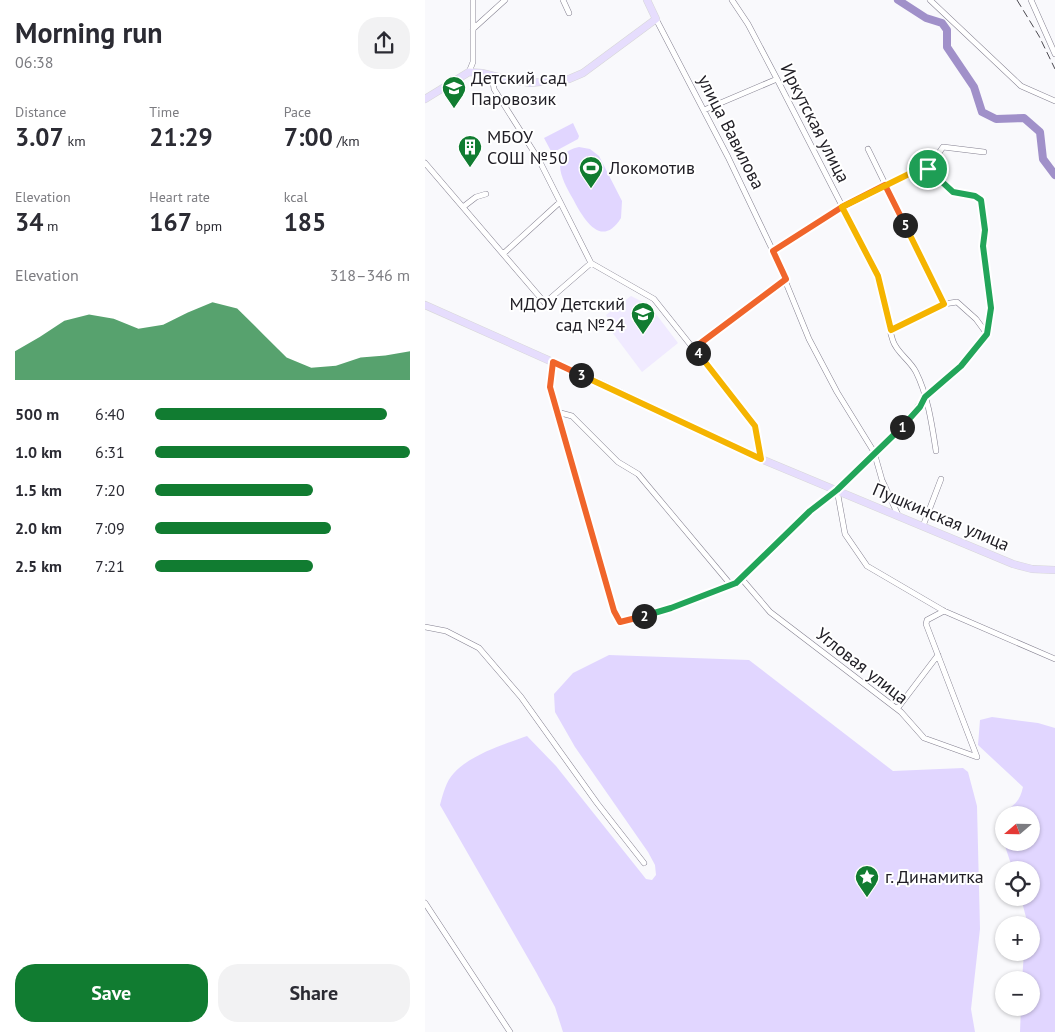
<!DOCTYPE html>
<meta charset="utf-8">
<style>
body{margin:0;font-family:"PT Sans",sans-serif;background:#f2f2f3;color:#2b2b33;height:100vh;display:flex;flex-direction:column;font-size:19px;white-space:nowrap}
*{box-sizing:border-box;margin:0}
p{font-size:16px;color:#7c7c81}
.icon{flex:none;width:28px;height:28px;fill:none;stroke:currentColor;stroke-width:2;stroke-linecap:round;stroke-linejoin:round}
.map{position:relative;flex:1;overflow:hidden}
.drawer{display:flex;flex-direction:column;background:#fff;width:425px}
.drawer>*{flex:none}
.needle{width:32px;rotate:250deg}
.tools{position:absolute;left:570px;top:806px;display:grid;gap:10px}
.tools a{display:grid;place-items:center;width:45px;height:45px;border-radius:50%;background:#fff;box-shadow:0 1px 4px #0004;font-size:25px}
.pin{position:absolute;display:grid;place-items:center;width:42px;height:42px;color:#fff;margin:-21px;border:2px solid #fff;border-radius:50%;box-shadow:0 1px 5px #0007}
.km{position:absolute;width:25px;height:25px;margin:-12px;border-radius:50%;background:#222;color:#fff;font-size:14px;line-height:25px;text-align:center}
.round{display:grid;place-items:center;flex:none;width:52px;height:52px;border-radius:20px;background:#f2f2f3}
.summary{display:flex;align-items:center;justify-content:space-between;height:85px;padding:0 15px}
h1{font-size:28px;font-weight:800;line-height:38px}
.figures{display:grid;grid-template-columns:repeat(3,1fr);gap:8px;height:85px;padding:5px 15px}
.figures div{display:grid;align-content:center}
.figures b{font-size:25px;font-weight:800}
.figures small{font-size:14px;font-weight:400}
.figures p{font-size:14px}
.chart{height:140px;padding:10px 15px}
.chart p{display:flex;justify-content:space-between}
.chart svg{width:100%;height:90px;margin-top:5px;fill:#117c31;opacity:.7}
.cta{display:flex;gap:10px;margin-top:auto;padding:10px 15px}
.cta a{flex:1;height:58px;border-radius:20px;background:#117c31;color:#fff;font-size:20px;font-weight:800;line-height:58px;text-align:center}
.cta a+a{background:#f2f2f3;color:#2b2b33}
ul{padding:0 15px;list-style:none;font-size:16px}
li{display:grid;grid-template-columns:80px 60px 1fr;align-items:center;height:38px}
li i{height:12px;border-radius:6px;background:#117c31}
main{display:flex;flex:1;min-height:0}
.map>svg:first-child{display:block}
</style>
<main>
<section class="drawer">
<div class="summary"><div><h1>Morning run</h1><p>06:38</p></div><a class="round"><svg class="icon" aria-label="share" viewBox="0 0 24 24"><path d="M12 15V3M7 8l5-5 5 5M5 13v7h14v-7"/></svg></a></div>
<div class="figures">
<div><p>Distance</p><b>3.07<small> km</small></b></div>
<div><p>Time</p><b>21:29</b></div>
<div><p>Pace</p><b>7:00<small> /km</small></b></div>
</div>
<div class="figures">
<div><p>Elevation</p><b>34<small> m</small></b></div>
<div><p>Heart rate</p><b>167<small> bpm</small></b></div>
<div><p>kcal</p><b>185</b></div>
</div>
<div class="chart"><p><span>Elevation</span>318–346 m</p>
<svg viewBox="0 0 160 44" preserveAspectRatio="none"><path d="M0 44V30L10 23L20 15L30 12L40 14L50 19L60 17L70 11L80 6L90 9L100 21L110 33L120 38L130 37L140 33L150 32L160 30V44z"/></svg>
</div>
<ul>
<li><b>500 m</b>6:40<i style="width:91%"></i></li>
<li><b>1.0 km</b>6:31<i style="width:100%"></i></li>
<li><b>1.5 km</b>7:20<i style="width:62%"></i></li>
<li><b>2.0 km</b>7:09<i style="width:69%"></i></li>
<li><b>2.5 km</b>7:21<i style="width:62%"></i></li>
</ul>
<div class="cta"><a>Save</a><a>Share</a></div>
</section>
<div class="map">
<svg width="630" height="1032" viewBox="0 0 630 1032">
<rect width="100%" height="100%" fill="#f9f9fc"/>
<path fill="#f0eaff" d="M206 296 224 305 253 343 217 372 184 328 187 324 181 315Z"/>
<path fill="#e1d6ff" d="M148 123 154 136 153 139 127 153 119 138Z
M154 147 165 149 174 156 197 201 196 218C176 250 158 218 148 199 138 181 122 154 154 147Z
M184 655 324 660 468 771 538 768 543 772 552 806 555 929 546 1009 550 1032H138L130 1007 111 972 15 805C18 794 21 781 29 773 45 755 80 744 102 736L131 766 221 879 227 880 231 875 230 865 223 852 150 747 130 712 129 694 148 673Z
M567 717 613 723 630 728V1032H595L596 1008H606V980H597L599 953 606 952V925H603L596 898H606V870H588L579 843 606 842V815H579V832L577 813C589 806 595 801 598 787L553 745 555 720Z"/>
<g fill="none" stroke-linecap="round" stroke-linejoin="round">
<path stroke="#a090c9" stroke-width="8" d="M473 0 501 18 517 23 522 30V47L549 87 557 112 571 119 599 118 615 132 618 159 630 175"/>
<g stroke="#848090" stroke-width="6">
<path id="minor" d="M138 0 144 13
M307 0 323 24 352 79 453 276C459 298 461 320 468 341 472 353 485 360 491 372 503 396 507 425 511 451
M505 0 596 86 630 101
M606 0 630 54
M231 19 303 157 348 251 384 339 412 392 449 452 457 480 473 515
M48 29 80 0
M44 72 48 62V0
M67 75 69 89 114 160 166 263 229 299 330 426 336 459
M279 110 352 79
M443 149 519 304
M0 163 120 303 166 263
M503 169 518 147 559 152
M38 207 51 197 61 194
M78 254 135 202
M466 330 519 304 532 302 551 319 562 334
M269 348 361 279
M128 362 125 387 189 611 195 622 246 608 311 583 385 511 412 490 480 424 500 397 536 366 562 334 566 308 558 246 560 230 556 200 550 196 528 192 503 169 492 170 417 207 348 251
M132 412 147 416 193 462 213 474 306 585
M412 490 420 534 442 566 519 611 630 659
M498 526 516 479
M316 578 345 612 476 712 499 738 552 757
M519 611 502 620 501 624 552 757
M0 627 21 631 54 648 96 697 172 803 219 863
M472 709 513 655
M0 903 85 1032"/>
</g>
<g stroke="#d7d7d8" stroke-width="8">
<path id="major" d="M0 99 44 72 57 73 86 80 106 83 144 79 158 73 231 19 222 0
M0 305 177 384 336 459 588 564 607 569 630 570"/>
</g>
<use href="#minor" stroke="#fff" stroke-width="5"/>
<use href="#major" stroke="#e6ddfd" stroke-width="7"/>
<path stroke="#4b4950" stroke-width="1" stroke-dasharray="8 4" stroke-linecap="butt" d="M592 0 614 36 630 69"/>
</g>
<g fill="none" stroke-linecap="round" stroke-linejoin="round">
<g stroke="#fff" stroke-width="10">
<path id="split-1" d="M477 427 495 407 500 397 536 366 562 334 566 308 558 246 560 230 556 200 550 196 528 192 503 169"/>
</g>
<g stroke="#fff" stroke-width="10">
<path id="split-2" d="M219 616 246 608 311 583 385 511 412 490 477 427"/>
</g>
<g stroke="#fff" stroke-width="10">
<path id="split-3" d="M156 375 128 362 125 387 189 611 195 622 219 616"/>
</g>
<g stroke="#fff" stroke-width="10">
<path id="split-4" d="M156 375 336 459 330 426 273 353"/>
</g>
<g stroke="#fff" stroke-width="10">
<path id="split-5" d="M273 353 269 348 361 279 348 251 417 207 460 185 480 225"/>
</g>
<g stroke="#fff" stroke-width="10">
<path id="split-6" d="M480 225 519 304 466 330 453 276 417 207 492 170 503 169"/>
</g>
<use href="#split-1" stroke="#22a559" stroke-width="6"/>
<use href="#split-2" stroke="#22a559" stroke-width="6"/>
<use href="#split-3" stroke="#f0652b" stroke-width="6"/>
<use href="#split-4" stroke="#f5b400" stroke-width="6"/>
<use href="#split-5" stroke="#f0652b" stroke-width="6"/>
<use href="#split-6" stroke="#f5b400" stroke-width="6"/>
</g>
<defs>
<g id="school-pin" transform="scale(1.25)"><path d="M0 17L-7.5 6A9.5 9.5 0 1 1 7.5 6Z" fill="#117c31" stroke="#fff"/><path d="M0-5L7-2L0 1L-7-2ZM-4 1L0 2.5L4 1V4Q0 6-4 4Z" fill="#fff"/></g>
<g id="building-pin" transform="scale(1.25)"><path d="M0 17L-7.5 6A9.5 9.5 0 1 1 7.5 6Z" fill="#117c31" stroke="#fff"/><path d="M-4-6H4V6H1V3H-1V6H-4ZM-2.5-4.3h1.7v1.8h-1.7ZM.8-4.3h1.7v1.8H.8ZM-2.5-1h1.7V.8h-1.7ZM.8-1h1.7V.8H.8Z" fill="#fff"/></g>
<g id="stadium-pin" transform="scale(1.25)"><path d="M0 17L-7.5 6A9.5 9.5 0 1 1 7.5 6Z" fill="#117c31" stroke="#fff"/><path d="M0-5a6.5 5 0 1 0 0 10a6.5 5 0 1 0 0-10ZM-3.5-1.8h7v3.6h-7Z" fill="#fff"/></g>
<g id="sight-pin" transform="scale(1.25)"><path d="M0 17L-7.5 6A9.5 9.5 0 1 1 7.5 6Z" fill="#117c31" stroke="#fff"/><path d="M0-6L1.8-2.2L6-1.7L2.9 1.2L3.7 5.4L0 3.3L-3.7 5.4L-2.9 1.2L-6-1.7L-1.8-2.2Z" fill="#fff"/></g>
</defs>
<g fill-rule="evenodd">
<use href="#school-pin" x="29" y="88"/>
<use href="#building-pin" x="45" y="147"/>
<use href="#stadium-pin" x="166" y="168"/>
<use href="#school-pin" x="218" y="314"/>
<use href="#sight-pin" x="442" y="877"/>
</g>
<g text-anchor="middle" stroke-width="4" stroke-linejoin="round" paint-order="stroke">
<g font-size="18" fill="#222027" stroke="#fff" text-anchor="start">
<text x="46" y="84">Детский сад<tspan x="46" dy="21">Паровозик</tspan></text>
<text x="62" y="143">МБОУ<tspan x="62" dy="21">СОШ №50</tspan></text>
<text x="184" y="174">Локомотив</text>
<text x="200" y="310" text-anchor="end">МДОУ Детский<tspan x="200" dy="21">сад №24</tspan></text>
<text x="460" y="883">г. Динамитка</text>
</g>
<g font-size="18" fill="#222027" stroke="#fff">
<text transform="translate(390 123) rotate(63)" y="6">Иркутская улица</text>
<text transform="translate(306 132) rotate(63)" y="6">улица Вавилова</text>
<text transform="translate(516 517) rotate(23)" y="6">Пушкинская улица</text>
<text transform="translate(437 666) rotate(38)" y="6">Угловая улица</text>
</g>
</g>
</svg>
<div class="tools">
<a><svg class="needle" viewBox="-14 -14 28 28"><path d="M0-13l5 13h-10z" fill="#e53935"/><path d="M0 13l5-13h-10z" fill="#7c7c81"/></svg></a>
<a><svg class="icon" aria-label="locate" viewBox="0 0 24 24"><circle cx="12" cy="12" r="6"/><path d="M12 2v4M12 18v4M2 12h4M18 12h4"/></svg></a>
<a>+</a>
<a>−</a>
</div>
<div class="pin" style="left:503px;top:169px;background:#1e9e55"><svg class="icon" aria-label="arrive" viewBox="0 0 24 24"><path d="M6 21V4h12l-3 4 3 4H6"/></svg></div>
<b class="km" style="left:477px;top:427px">1</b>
<b class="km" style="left:219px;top:616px">2</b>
<b class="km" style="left:156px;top:375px">3</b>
<b class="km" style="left:273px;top:353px">4</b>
<b class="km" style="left:480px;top:225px">5</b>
</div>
</main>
